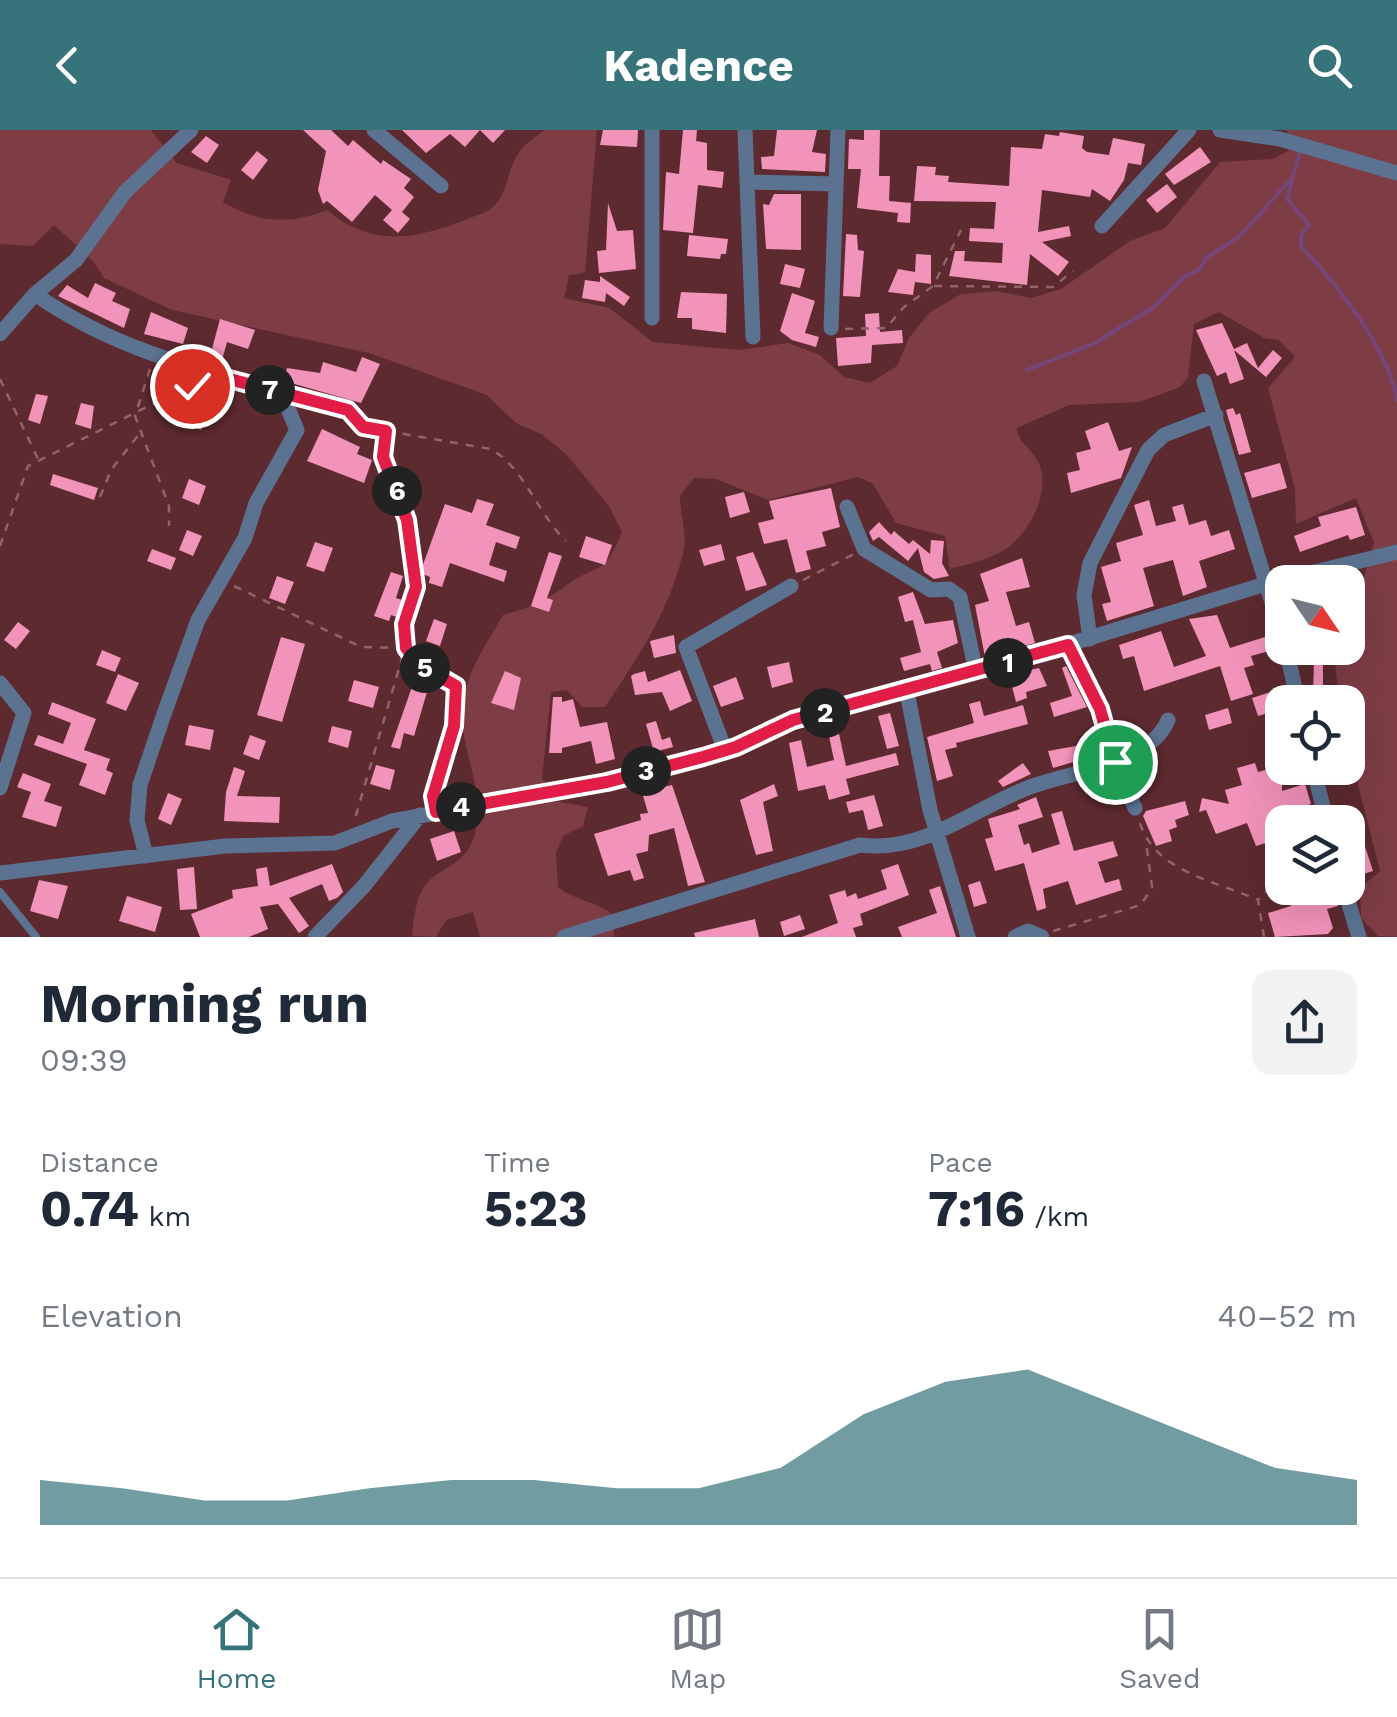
<!DOCTYPE html>
<meta charset="utf-8">
<style>
body{margin:0;font-family:"Work Sans",sans-serif;background:#f2f2f3;color:#1f2937;height:100vh;display:flex;flex-direction:column;font-size:38px;white-space:nowrap}
*{box-sizing:border-box;margin:0}
p{font-size:32px;color:#747a83}
.icon{flex:none;width:55px;height:55px;fill:none;stroke:currentColor;stroke-width:2;stroke-linecap:round;stroke-linejoin:round}
.map{position:relative;height:807px;overflow:hidden}
.panel{display:flex;flex-direction:column;background:#fff;flex:1}
.panel>*{flex:none}
.needle{width:65px;rotate:125deg}
.fabs{position:absolute;left:1265px;top:435px;display:grid;gap:20px}
.fabs a{display:grid;place-items:center;width:100px;height:100px;border-radius:20px;background:#fff;box-shadow:0 10px 40px #0002;font-size:50px}
.pin{position:absolute;display:grid;place-items:center;width:85px;height:85px;color:#fff;margin:-42px;border:5px solid #fff;border-radius:50%;box-shadow:0 2px 10px #0007}
.km{position:absolute;width:50px;height:50px;margin:-25px;border-radius:50%;background:#222;color:#fff;font-size:28px;line-height:50px;text-align:center}
.round{display:grid;place-items:center;flex:none;width:105px;height:105px;border-radius:20px;background:#f2f2f3}
.overview{display:flex;align-items:center;justify-content:space-between;height:170px;padding:0 40px}
h1{font-size:55px;font-weight:700;line-height:75px}
.metrics{display:grid;grid-template-columns:repeat(3,1fr);gap:15px;height:170px;padding:10px 40px}
.metrics div{display:grid;align-content:center}
.metrics b{font-size:50px;font-weight:700}
.metrics small{font-size:28px;font-weight:400}
.metrics p{font-size:28px}
.chart{height:280px;padding:20px 40px}
.chart p{display:flex;justify-content:space-between}
.chart svg{width:100%;height:180px;margin-top:10px;fill:#36737a;opacity:.7}
header{display:flex;justify-content:space-between;align-items:center;height:130px;padding:0 40px;background:#36737a;color:#fff;font-size:45px;font-weight:700}
.dock{display:flex;justify-content:space-around;align-items:center;height:140px;border-top:2px solid #e0e1e3;background:#fff;font-size:28px;color:#747a83}
.dock a{display:grid;justify-items:center;gap:5px}
.dock .active{color:#36737a}
.map>svg:first-child{display:block}
</style>
<header><svg class="icon" aria-label="back" viewBox="0 0 24 24"><path d="M15 5l-7 7 7 7"/></svg>Kadence<svg class="icon" aria-label="search" viewBox="0 0 24 24"><circle cx="10" cy="10" r="6"/><path d="M15 15l6 6"/></svg></header>
<div class="map">
<svg width="1397" height="807" viewBox="0 0 1397 807">
<rect width="100%" height="100%" fill="#5d2a30"/>
<path fill="#7e3d45" d="M0 0H151L177 33 231 50 223 72C258 93 289 95 327 80 371 117 414 110 465 90 473 86 487 83 493 77 509 61 507 37 520 21 526 13 536 7 544 0H597L585 143 569 145 564 168 609 178 653 212 739 220 788 213 820 225 844 247 870 253 897 236 909 208 929 183 961 164 996 161 1031 168 1061 159 1130 111 1165 98 1220 32 1273 29 1288 21 1287 0H1397V807L1378 806 1361 788 1360 758 1380 741 1348 615V572H1339L1334 522 1348 518V452L1343 451 1364 447 1374 413 1356 368 1296 394 1295 359 1268 258 1295 227 1279 210 1264 208 1219 182 1194 194 1188 247 1180 257 1139 272 1069 275 1017 298C1020 315 1029 316 1037 330 1053 357 1031 399 1010 416 995 428 969 434 950 439L945 406 896 393 873 354 858 347 768 370 716 349 694 348 680 366C680 382 687 404 684 419 671 478 638 528 605 577H582L567 560 551 562 542 648 555 671 588 677 583 696 563 706 556 723 558 757C576 772 596 770 613 785L614 807H480L473 782 446 790 436 807 412 806C414 788 416 761 431 749 449 734 466 732 474 707 489 662 458 621 463 577 466 542 486 515 503 485 529 478 546 471 567 455 600 431 603 449 622 402L609 376 567 325 543 305 516 293 487 265 369 223 172 180 104 148 93 131 54 95 33 116 0 114Z"/>
<g fill="none" stroke-linecap="round" stroke-linejoin="round">
<path stroke="#744679" stroke-width="4" d="M1301 18 1287 69 1309 95 1301 105V116C1338 156 1387 216 1397 270
M1027 240 1095 213 1154 177 1184 147 1199 140 1206 128 1240 106 1290 50"/>
</g>
<path fill="#f293ba" d="M303 0H331L348 16 353 10 381 34 383 30 411 49 404 58 414 67 402 82 410 89 398 103 383 90 392 80 375 65 352 92 327 71 323 74 318 60 326 21Z
M402 0H505L493 13 480 0 465 17 450 4 426 23Z
M603 0H638L637 17 600 15Z
M683 0H697L696 11 707 13V40L724 42 722 58 698 55 693 103 663 100 666 42 679 44Z
M777 0H817L812 22 826 24 825 42 762 39 761 27 774 26Z
M864 0H880L879 46H890L889 71 911 73 910 93 897 92 898 83 857 78 861 39H848L849 9 864 10Z
M1060 2 1084 6 1082 18 1087 22 1109 25 1113 8 1145 14 1141 35 1128 33 1124 50 1110 71 1092 59 1090 67 1042 60 1038 102 1069 96 1071 106 1042 112 1069 132 1058 146 1030 124 1027 155 949 146 955 121H965L964 131 1002 133 1003 113 969 111 970 98 994 99 996 72 914 71 917 36 936 37 935 45 949 46 948 52 1009 56 1011 17 1042 19 1045 4 1059 6Z
M206 6 219 15 207 33 191 22Z
M1200 17 1211 32 1174 55 1165 44Z
M257 21 268 30 253 50 241 40Z
M1167 54 1177 67 1157 83 1146 70Z
M774 64H801V120L766 119 763 74 769 75Z
M608 73 617 101 633 100 636 139 599 143 597 121 606 120Z
M846 104 857 105 858 120 864 121 860 167 843 166Z
M689 105 728 109 726 124H721L720 129 687 126Z
M916 124 931 125V154L915 152 913 165 888 162 898 139 915 142Z
M785 134 805 139 800 158 780 154Z
M600 146 630 167 624 176 606 163 605 172 582 168 585 150 600 152Z
M95 153 116 163 112 171 130 179 124 198 58 166 67 155 88 168Z
M681 162 727 164 726 203 692 199V188H677Z
M792 163 815 171 805 203 819 207 816 217 792 210 780 201Z
M151 182 188 198 183 214 144 204Z
M879 183 880 202 902 200 903 213 872 215 871 233 838 236 836 208 866 206 865 184Z
M220 189 255 200 248 219 227 212 221 234 209 230Z
M1222 193 1234 219 1247 213 1258 238 1273 220 1282 228 1266 247 1234 220 1244 249 1230 254 1226 242 1217 246 1196 200Z
M362 227 380 234 361 273 284 251 287 238 320 243 323 232 356 242Z
M36 264 48 266 40 294 28 290Z
M81 273 94 276 91 299 75 294Z
M191 274 208 280 201 300 185 294Z
M1233 278 1236 285 1240 283 1251 322 1239 325 1226 280Z
M1108 292 1119 321 1132 317 1121 348 1071 363 1067 343 1080 340 1076 323 1091 319 1085 301Z
M322 299 360 317 357 324 372 330 364 353 307 331Z
M1280 333 1287 358 1252 368 1244 343Z
M53 344 98 358 94 370 50 355Z
M189 349 206 356 199 375 182 368Z
M831 358 840 397 822 402 826 416 806 421 811 439 796 443 787 409 764 414 758 393 774 389 769 371Z
M744 362 750 382 730 388 725 367Z
M477 369 494 374 486 395 520 407 516 419 496 412 489 435 507 441 504 452 450 433 442 457 429 453 430 447 420 443 445 374 472 383Z
M1149 370 1156 396 1176 391 1172 377 1183 374 1189 395 1206 390 1211 406 1229 400 1235 419 1199 431 1207 457 1183 466 1173 430 1143 438 1154 476 1107 491 1102 474 1111 472 1101 437 1121 431 1116 413 1143 405 1134 375Z
M1356 377 1365 405 1350 410 1348 405 1300 422 1294 406 1321 396 1318 387Z
M879 392 891 405 894 401 909 414 913 410 930 424 931 410 944 411 942 433 949 446 934 449 924 442 918 418 908 431 879 407 873 411 869 402Z
M187 400 202 406 193 426 179 420Z
M586 406 612 415 605 435 579 427Z
M315 412 333 418 324 442 306 436Z
M721 414 725 430 704 436 699 420Z
M152 419 176 428 171 440 147 431Z
M549 422 562 426 547 468 553 470 549 482 531 476Z
M753 422 767 455 746 461 736 427Z
M1022 428 1030 457 1006 462 1016 496 1029 492 1035 513 985 527 975 475 989 471 980 444Z
M391 442 403 446 396 468 405 471 399 488 391 485 389 491 374 486Z
M277 446 294 452 285 474 269 468Z
M913 462 925 494 953 490 958 513 937 522 942 538 932 541 930 534 904 541 900 528 921 522 913 490 905 492 898 467Z
M1217 485 1230 518 1265 507 1269 521 1251 526 1254 535 1244 538 1253 564 1231 571 1220 536 1144 561 1134 526 1123 529 1119 515 1161 501 1174 537 1206 526 1189 489Z
M434 489 447 494 440 516 426 511Z
M18 492 30 501 16 519 4 510Z
M674 505 676 523 654 528 650 511Z
M281 507 305 514 282 592 257 585Z
M102 520 121 528 115 542 96 535Z
M1314 528 1323 530V568H1313Z
M789 532 793 552 772 558 767 537Z
M1066 536 1087 577 1054 587 1050 573 1072 566 1062 538Z
M1039 538 1047 556 1026 562 1027 568 1016 572 1009 545Z
M680 540 692 571 670 581 662 562 635 565 631 546 634 544 645 541 648 552Z
M505 541 521 548 514 580 491 573Z
M118 544 139 553 126 581 106 573Z
M736 547 744 569 721 577 713 556Z
M415 548 430 552 414 606 404 603 400 619 391 617Z
M354 550 379 557 373 578 348 571Z
M1280 559 1282 579 1258 586 1252 568Z
M553 567H562V572L573 569 580 597 607 592 615 629 596 634 591 611 562 618V623H549Z
M980 571 984 586 1023 575 1028 594 956 613 957 617 945 620 953 646 937 651 927 607 974 593 969 574Z
M52 572 96 589 84 620 110 629 106 640 113 643 105 665 79 655 87 634 34 615 38 605 63 614 71 593 48 584Z
M1228 578 1232 593 1209 600 1205 585Z
M890 583 899 616 887 619 878 586Z
M656 591 662 610 670 607 673 617 654 622 646 594Z
M189 595 214 600 210 620 185 615Z
M332 596 352 601 348 618 328 612Z
M838 599 846 636 896 623 899 635 846 649 850 664 829 670 825 655 798 661 789 613 801 610 807 637 834 630 828 601Z
M250 605 266 611 259 630 243 624Z
M1098 612 1101 624 1053 638 1048 621Z
M1023 633 1031 644 1003 657 998 651Z
M1255 633 1258 642 1282 635V661L1305 654 1311 674 1283 683 1282 712 1273 715 1272 711 1256 716 1247 693 1216 704 1206 680 1199 682 1202 668 1229 674 1225 660 1242 655 1237 638Z
M376 635 395 640 390 660 370 654Z
M234 637 245 641 237 666 280 667 279 693 224 691 226 662Z
M23 643 51 654 44 671 62 677 56 697 22 687 31 662 17 657Z
M653 651 655 659 672 655 705 752 688 756 674 698 649 705 648 721 636 724 644 748 634 751 630 740 608 746 594 704 641 690 640 684 648 683 640 655Z
M774 654 778 666 763 672 773 721 756 725 740 670Z
M168 663 182 669 171 695 158 689Z
M874 665 883 696 868 700 863 680 849 683 846 672Z
M1036 667 1043 687 1018 695 1024 715 1029 713 1032 723 1060 714 1051 684 1062 681 1074 721 1113 711 1118 726 1098 732 1105 753 1119 749 1122 760 1076 775 1068 751 1043 759 1046 778 1037 781 1024 733 995 741 985 709 993 707 988 689 1020 679 1017 675Z
M1185 671 1189 685 1175 690 1177 697 1169 700 1172 711 1156 716 1143 686 1146 681Z
M1359 698 1373 741 1357 746 1348 702Z
M454 701 461 722 437 731 430 709Z
M332 734 343 762 337 768 329 771 322 754 289 768 309 796 299 803 278 774 260 777 268 799 249 807H200L191 784 233 768 232 760 258 756 256 739 267 737 270 756Z
M898 734 909 765 860 784 863 795 853 798 856 807H802L838 793 829 765 845 760 847 767 856 763 858 769 887 759 881 740Z
M194 737 197 779 180 780 177 739Z
M39 750 68 756 58 789 30 781Z
M980 751 987 773 974 777 968 755Z
M940 756 956 807H902L898 797 937 783 929 760Z
M1316 758 1319 771 1335 766 1338 776 1327 779 1333 798 1328 804 1275 807 1268 783 1291 776 1289 770Z
M127 766 162 777 155 802 119 791Z
M800 785 805 799 784 806 780 792Z
M755 789 759 807H695L694 803Z"/>
<g fill="none" stroke-linecap="round" stroke-linejoin="round">
<path stroke="#926469" stroke-width="2.5" stroke-dasharray="8 8" stroke-linecap="butt" d="M934 156 1053 157 1073 141
M845 199 886 198 904 177 933 156 961 100
M150 239 135 286 169 376V396
M0 249 38 329
M358 291 363 297 491 319C524 338 538 384 566 411
M385 301 383 327 407 389 416 457 404 493 405 518 418 534 443 549
M100 367 111 340 140 303
M0 416 28 336 197 252
M803 450 854 424
M234 456 361 517 405 518 354 692
M1140 693C1155 742 1216 751 1258 770
M1053 801 1141 775 1152 757 1146 712
M1264 807 1258 770 1282 744"/>
<path stroke="#5b7391" stroke-width="8" d="M0 762 36 807"/>
<path stroke="#5b7391" stroke-width="15" d="M374 0 441 56
M652 0V188
M745 0 753 207
M1220 0 1280 9 1397 43
M747 52 836 54
M1102 96 1189 0
M35 164C129 231 240 248 349 280
M831 198 838 0
M0 204 35 164 76 130 125 62 191 0
M1204 251 1282 505
M847 377 864 419 931 460 949 459 960 467 976 542
M1090 509 1084 465 1090 433 1148 320 1164 305 1216 285
M1068 515 1100 579 1115 632 1135 678
M1286 518 1298 572
M0 553 24 583 0 658
M907 562 930 680 968 807
M725 620 686 517 791 456
M1313 638 1327 692
M437 682 433 666 454 596 456 556
M146 726 137 690 140 655 164 584 198 490 245 408 256 373 297 300 281 262
M0 743 225 716 335 713 392 691 607 652 736 617 793 590 1027 527 1269 453 1397 422
M1344 758 1359 807
M315 807 364 756 420 685
M564 807 860 715C923 723 970 681 1025 659 1066 642 1150 635 1168 590
M1015 807 1028 801 1042 807"/>
</g>
<g fill="none" stroke-linecap="round" stroke-linejoin="round">
<g stroke="#fff" stroke-width="20">
<path id="route" d="M192 256 210 244 348 280 363 297 386 301 383 327 407 390 416 457 404 494 406 518 418 534 456 556 454 596 433 666 436 682 607 652 703 627 736 617 793 590 1068 515 1100 579 1115 632"/>
</g>
<use href="#route" stroke="#e11d48" stroke-width="12"/>
</g>
</svg>
<div class="fabs">
<a><svg class="needle" viewBox="-14 -14 28 28"><path d="M0-13l5 13h-10z" fill="#e53935"/><path d="M0 13l5-13h-10z" fill="#747a83"/></svg></a>
<a><svg class="icon" aria-label="locate" viewBox="0 0 24 24"><circle cx="12" cy="12" r="6"/><path d="M12 2v4M12 18v4M2 12h4M18 12h4"/></svg></a>
<a><svg class="icon" aria-label="layers" viewBox="0 0 24 24"><path d="M12 4l9 5-9 5-9-5zM3 14l9 5 9-5"/></svg></a>
</div>
<div class="pin" style="left:1115px;top:632px;background:#1e9e55"><svg class="icon" aria-label="arrive" viewBox="0 0 24 24"><path d="M6 21V4h12l-3 4 3 4H6"/></svg></div>
<div class="pin" style="left:192px;top:256px;background:#d93025"><svg class="icon" aria-label="check" viewBox="0 0 24 24"><path d="M5 12l5 5 9-10"/></svg></div>
<b class="km" style="left:1008px;top:533px">1</b>
<b class="km" style="left:825px;top:583px">2</b>
<b class="km" style="left:646px;top:641px">3</b>
<b class="km" style="left:461px;top:677px">4</b>
<b class="km" style="left:425px;top:538px">5</b>
<b class="km" style="left:397px;top:361px">6</b>
<b class="km" style="left:270px;top:260px">7</b>
</div>
<section class="panel">
<div class="overview"><div><h1>Morning run</h1><p>09:39</p></div><a class="round"><svg class="icon" aria-label="share" viewBox="0 0 24 24"><path d="M12 15V3M7 8l5-5 5 5M5 13v7h14v-7"/></svg></a></div>
<div class="metrics">
<div><p>Distance</p><b>0.74<small> km</small></b></div>
<div><p>Time</p><b>5:23</b></div>
<div><p>Pace</p><b>7:16<small> /km</small></b></div>
</div>
<div class="chart"><p><span>Elevation</span>40–52 m</p>
<svg viewBox="0 0 160 44" preserveAspectRatio="none"><path d="M0 44V33L10 35L20 38L30 38L40 35L50 33L60 33L70 35L80 35L90 30L100 17L110 9L120 6L130 14L140 22L150 30L160 33V44z"/></svg>
</div>
</section>
<nav class="dock">
<a class="active"><svg class="icon" aria-label="home" viewBox="0 0 24 24"><path d="M3 11l9-7 9 7M6 9v11h12V9"/></svg>Home</a>
<a><svg class="icon" aria-label="map" viewBox="0 0 24 24"><path d="M3 6l6-2 6 2 6-2v14l-6 2-6-2-6 2zM9 4v14M15 6v14"/></svg>Map</a>
<a><svg class="icon" aria-label="saved" viewBox="0 0 24 24"><path d="M7 4h10v16l-5-4-5 4z"/></svg>Saved</a>
</nav>
